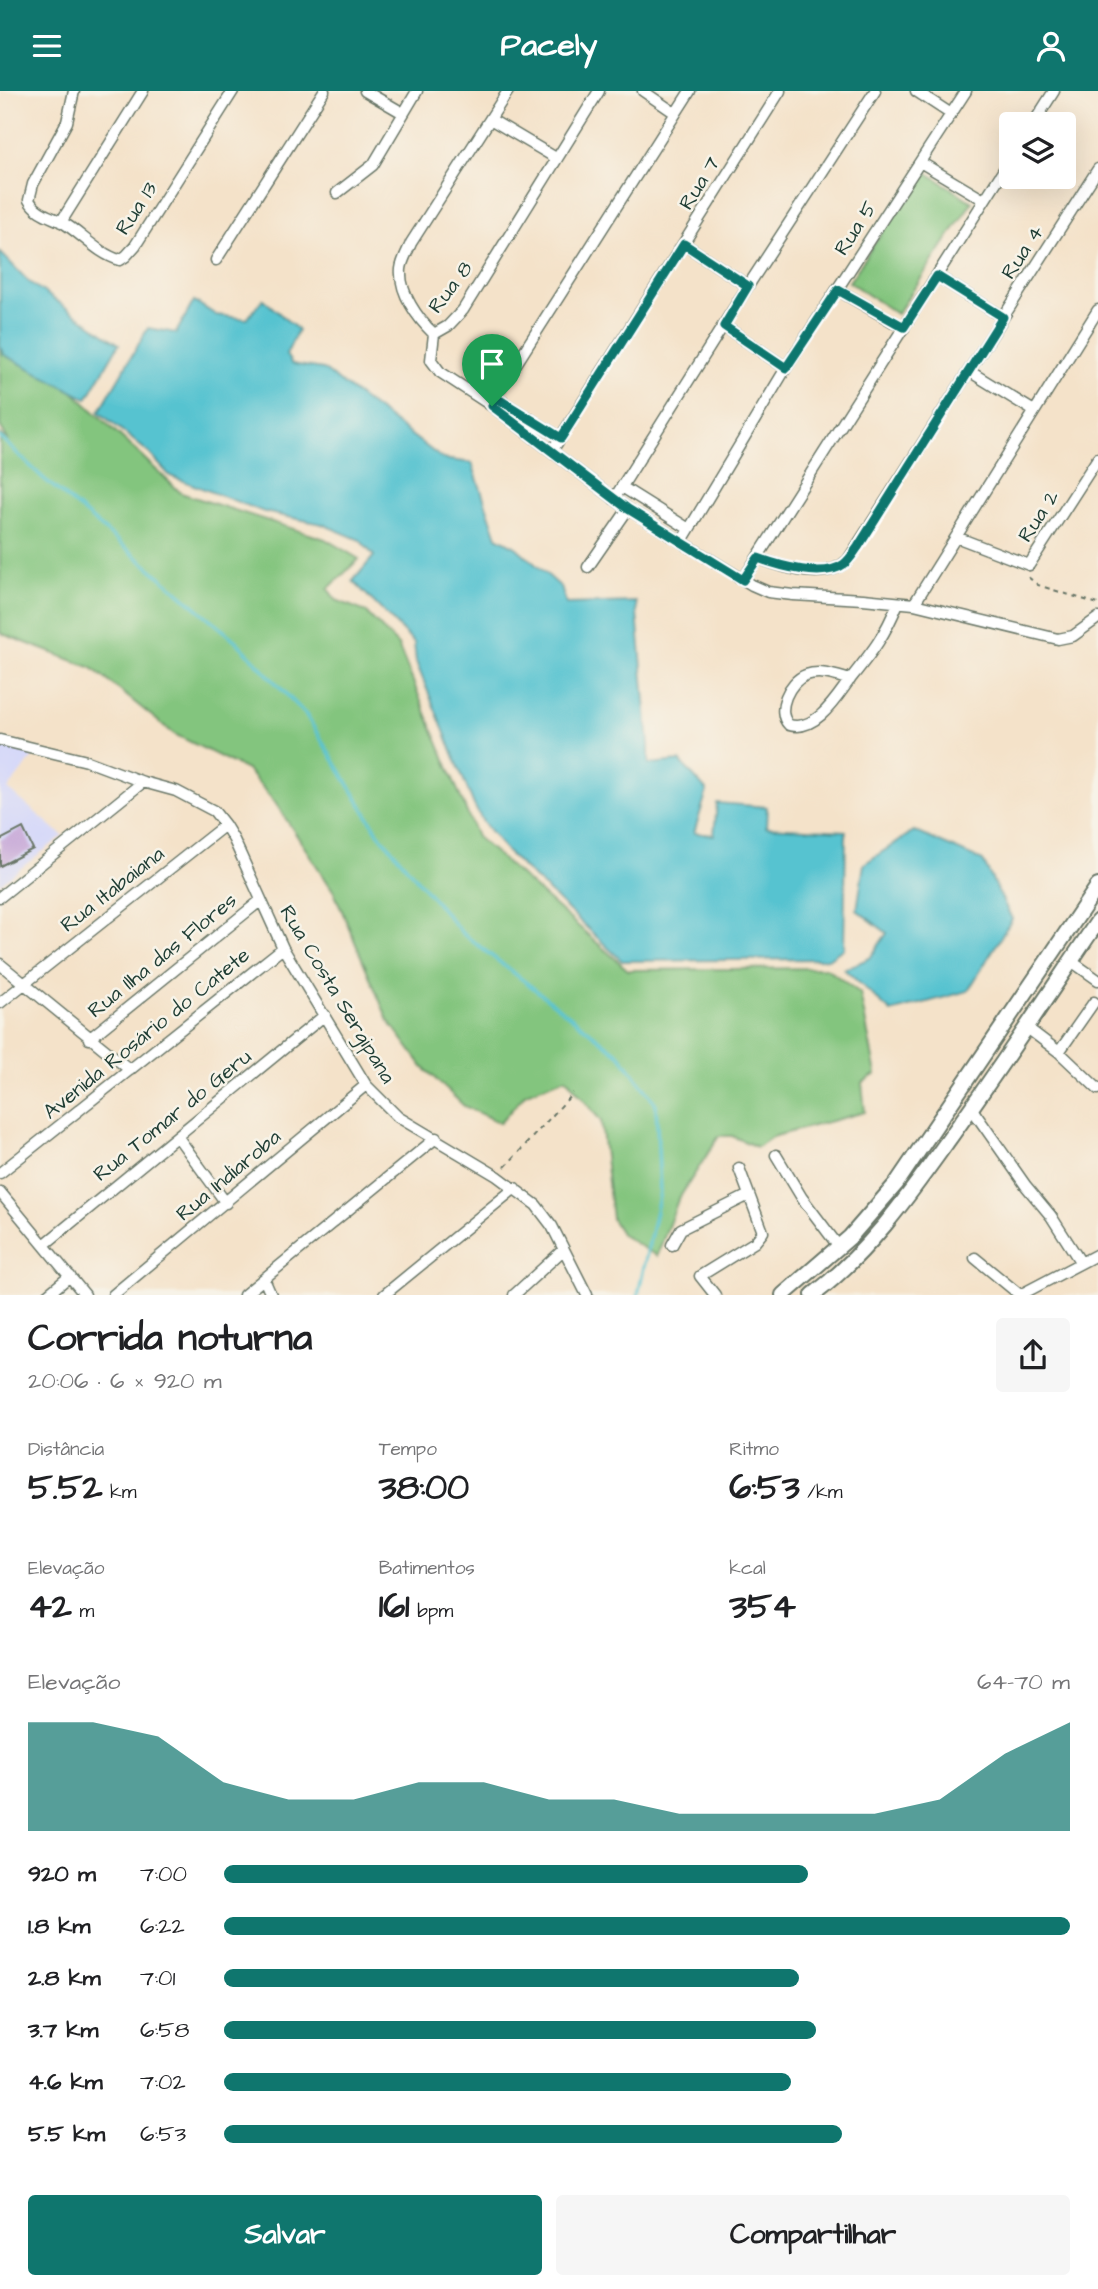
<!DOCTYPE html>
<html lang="pt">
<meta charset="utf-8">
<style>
body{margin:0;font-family:"Architects Daughter",sans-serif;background:#f6f6f6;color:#202124;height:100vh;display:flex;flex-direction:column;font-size:26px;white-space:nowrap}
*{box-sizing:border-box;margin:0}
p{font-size:23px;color:#757577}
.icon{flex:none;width:38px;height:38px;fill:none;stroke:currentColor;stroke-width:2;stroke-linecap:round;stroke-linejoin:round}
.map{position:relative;height:1204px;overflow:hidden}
.details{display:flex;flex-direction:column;background:#fff;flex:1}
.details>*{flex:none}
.controls{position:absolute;left:999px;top:21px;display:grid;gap:14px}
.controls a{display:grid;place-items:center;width:77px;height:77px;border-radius:7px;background:#fff;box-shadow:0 7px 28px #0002;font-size:35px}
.pin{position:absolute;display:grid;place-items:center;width:60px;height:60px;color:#fff;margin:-72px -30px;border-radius:50% 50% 50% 0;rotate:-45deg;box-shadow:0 0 7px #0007}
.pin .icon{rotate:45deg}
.round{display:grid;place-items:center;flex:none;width:74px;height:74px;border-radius:7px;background:#f6f6f6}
.headline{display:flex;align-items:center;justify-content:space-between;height:119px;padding:0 28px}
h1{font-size:38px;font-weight:700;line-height:52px}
.metrics{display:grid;grid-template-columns:repeat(3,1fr);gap:10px;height:119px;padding:7px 28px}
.metrics div{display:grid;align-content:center}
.metrics b{font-size:35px;font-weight:700}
.metrics small{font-size:19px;font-weight:400}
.metrics p{font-size:19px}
.chart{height:196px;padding:14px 28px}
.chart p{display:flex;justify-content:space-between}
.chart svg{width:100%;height:126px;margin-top:7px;fill:#0f766e;opacity:.7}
.action{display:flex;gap:14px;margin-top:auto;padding:14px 28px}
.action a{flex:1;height:80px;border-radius:7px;background:#0f766e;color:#fff;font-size:28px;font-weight:700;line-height:80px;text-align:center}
.action a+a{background:#f6f6f6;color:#202124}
ul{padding:0 28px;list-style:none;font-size:23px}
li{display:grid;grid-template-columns:112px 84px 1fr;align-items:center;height:52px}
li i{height:18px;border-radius:9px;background:#0f766e}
header{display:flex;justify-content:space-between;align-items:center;height:91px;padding:0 28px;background:#0f766e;color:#fff;font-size:32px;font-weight:700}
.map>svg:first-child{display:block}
</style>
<header><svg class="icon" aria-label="menu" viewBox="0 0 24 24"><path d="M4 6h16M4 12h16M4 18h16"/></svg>Pacely<svg class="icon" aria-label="person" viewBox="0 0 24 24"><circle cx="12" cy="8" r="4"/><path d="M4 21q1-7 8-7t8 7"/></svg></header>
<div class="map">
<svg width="1098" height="1204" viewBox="0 0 1098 1204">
<rect width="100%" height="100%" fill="#f7f3e8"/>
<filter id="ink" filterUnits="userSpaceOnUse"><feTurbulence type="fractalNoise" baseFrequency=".0143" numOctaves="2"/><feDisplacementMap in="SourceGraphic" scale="14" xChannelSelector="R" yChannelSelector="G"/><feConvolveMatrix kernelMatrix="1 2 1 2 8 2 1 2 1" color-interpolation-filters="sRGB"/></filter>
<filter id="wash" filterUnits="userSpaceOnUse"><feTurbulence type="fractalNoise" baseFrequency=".00686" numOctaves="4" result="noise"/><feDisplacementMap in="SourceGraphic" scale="28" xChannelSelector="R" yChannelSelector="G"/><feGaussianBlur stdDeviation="1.57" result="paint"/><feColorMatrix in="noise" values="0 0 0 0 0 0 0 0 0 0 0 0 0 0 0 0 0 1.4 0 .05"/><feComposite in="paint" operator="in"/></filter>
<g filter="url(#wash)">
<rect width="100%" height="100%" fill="#f4e2c9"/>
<path fill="#d5d8f9" d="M0 653 36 662 8 698 63 745 0 793Z"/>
<path fill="#83c57e" stroke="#518159" stroke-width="2" d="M923 79 972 111 897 223 849 191Z
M0 257 66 294 181 402 325 448 359 468 328 498 336 509 366 521 398 554 477 746 628 879 826 877 860 902 876 983 862 992 865 1021 772 1046 757 1056 732 1045H719L678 1109 657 1165 622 1144 612 1128 601 1030 566 987 526 1002 500 1032 464 1015 423 976 388 929 334 801 274 710 247 679 174 643 92 577 0 542V343L9 350 0 335Z"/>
<path fill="#57c3d0" stroke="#3b8082" stroke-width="2" d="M0 161 29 191 119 253 87 308 4 264 0 256Z
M263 208 298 239 286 264 292 273 323 278 443 368 472 372 497 446 516 456 561 496 566 513 636 511 649 654V673L680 670 707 700 694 742 714 744 717 712 767 716 766 736 846 740 844 857 828 868 622 870 507 761 483 731 474 714 416 571 414 552 353 490 374 465 360 449 322 433 264 421 170 385 148 361 99 321 148 237 176 242 194 210 216 224 247 228Z
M914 740 983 770 1012 828 968 900 891 921 844 878 870 867 887 842 857 819 864 773Z"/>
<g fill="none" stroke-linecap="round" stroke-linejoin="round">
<path stroke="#57c3d0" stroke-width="3.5" d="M0 346 43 387 236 550 306 624 379 743 462 842 620 964 656 1013 660 1101 638 1204"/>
</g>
<g id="blocks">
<path fill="#c7a9d8" d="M23 737 33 758 0 775V749Z"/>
</g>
</g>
<g filter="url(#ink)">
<use href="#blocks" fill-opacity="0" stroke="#6a7768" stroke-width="2"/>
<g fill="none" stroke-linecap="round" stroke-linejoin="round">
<g stroke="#6a7768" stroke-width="13">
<path id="street" d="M74 0 67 31 33 93 29 109C36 122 50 125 62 131 81 142 98 163 120 169L126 165 135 155 233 0
M365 0 403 22
M643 0 675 22
M916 0 951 23
M490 28 556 67
M1033 33 1054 0
M920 71 984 109
M337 102 373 74 417 0
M61 131 143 0
M684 153 748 195
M216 169 324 0
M937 185 1003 226
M838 199 904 237
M724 235 786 277
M434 243 431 269 440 281 492 315 628 418 752 494 768 501 793 504 863 508 914 513 1058 548 1073 545 1098 527
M434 243 448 235 463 219 599 0
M434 243C418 228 399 202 401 178 402 169 408 160 411 152L508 0
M969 280 1034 320
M495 306 561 347
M492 315 495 306 690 0
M552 360 780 0
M622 396 689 438
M614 408 748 195 875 0
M956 446 1029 474 1098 367
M682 450 786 277 966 0
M758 467C784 477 826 491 848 469L1098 78
M588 476 628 418
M743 489 1012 66
M914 513 1098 219
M850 589C836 585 821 579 806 584 789 590 775 620 789 634 815 641 835 609 848 591 871 562 884 547 898 512
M0 649 87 670 143 691 176 700 214 720 225 734 234 749 283 857 366 994 398 1026 497 1085 536 1114 552 1135 587 1204
M0 806 143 691
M1071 870 1098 889
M0 873 130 979
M0 912 225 734
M1026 936 1059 961 1098 998
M89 948 260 810
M1059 961 1094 911
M972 1018 1026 1095 1051 1125 1081 1172
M177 1045 226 1112
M776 1064 802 1107 839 1156
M0 1082 283 857
M0 1101 85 1204
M44 1154 325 924
M672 1154 681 1138 749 1104
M975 1167 1020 1204
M264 1188 271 1204
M47 1204 70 1185
M113 1204 366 994
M244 1204 436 1047
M384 1204 515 1097
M514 1204 563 1159
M715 1204 700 1185 755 1151 763 1141 739 1077
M1020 1204 1098 1163"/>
</g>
<g stroke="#6a7768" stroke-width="18">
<path id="secondary" d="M783 1204 850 1146 896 1093 1098 795
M813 1204C868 1162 907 1107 947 1051 999 979 1048 904 1098 830"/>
</g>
<path stroke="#6a7768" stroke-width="2" stroke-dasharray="5 5" stroke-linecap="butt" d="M1028 486 1038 494 1098 513
M505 1076 573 1002"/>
<use href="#street" stroke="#fff" stroke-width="10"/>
<use href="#secondary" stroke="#fff" stroke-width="14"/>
</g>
</g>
<g fill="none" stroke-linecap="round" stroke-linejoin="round" filter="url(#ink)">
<g stroke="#fff" stroke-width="14">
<path id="route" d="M684 153 748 195 724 235 786 277 838 199 904 236 937 185 1003 226 858 456C854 461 850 469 844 473 824 488 780 475 758 467L743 489 628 418 492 315 495 306 561 347Z"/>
</g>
<use href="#route" stroke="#0f766e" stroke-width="9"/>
</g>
<g text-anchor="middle" stroke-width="5" stroke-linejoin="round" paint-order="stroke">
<g font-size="21" fill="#1f3d34" stroke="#f7f3e8">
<text transform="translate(699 92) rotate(-58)" y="7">Rua 7</text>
<text transform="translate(136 117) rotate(-57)" y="7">Rua 13</text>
<text transform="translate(855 137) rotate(-57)" y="7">Rua 5</text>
<text transform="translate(1022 161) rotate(-57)" y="7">Rua 4</text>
<text transform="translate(450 196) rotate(-53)" y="7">Rua 8</text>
<text transform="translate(1038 425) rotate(-57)" y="7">Rua 2</text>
<text transform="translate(112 798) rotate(-38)" y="7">Rua Itabaiana</text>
<text transform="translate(162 864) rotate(-39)" y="7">Rua Ilha das Flores</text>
<text transform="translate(338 903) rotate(59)" y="7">Rua Costa Sergipana</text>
<text transform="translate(146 942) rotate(-39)" y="7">Avenida Rosário do Catete</text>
<text transform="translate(172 1024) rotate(-39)" y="7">Rua Tomar do Geru</text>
<text transform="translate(228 1084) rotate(-40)" y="7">Rua Indiaroba</text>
</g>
</g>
</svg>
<div class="controls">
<a><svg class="icon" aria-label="layers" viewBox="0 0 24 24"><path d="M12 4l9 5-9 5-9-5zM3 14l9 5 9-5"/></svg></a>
</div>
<div class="pin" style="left:492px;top:315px;background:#1e9e55"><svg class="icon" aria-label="arrive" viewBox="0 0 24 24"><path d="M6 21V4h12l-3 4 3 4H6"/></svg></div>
</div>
<section class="details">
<div class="headline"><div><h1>Corrida noturna</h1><p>20:06 · 6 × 920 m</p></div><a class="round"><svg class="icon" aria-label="share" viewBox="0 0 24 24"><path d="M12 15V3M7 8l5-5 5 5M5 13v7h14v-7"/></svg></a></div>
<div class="metrics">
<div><p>Distância</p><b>5.52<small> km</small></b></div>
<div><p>Tempo</p><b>38:00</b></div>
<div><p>Ritmo</p><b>6:53<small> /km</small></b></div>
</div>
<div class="metrics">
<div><p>Elevação</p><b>42<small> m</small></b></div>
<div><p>Batimentos</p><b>161<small> bpm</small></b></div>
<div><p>kcal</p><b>354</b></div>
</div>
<div class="chart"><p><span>Elevação</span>64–70 m</p>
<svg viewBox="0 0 160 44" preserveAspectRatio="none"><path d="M0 44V6L10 6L20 11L30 27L40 33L50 33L60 27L70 27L80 33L90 33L100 38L110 38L120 38L130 38L140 33L150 17L160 6V44z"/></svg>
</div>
<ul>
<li><b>920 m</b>7:00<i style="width:69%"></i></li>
<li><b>1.8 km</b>6:22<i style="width:100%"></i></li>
<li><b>2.8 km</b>7:01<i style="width:68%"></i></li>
<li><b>3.7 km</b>6:58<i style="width:70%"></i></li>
<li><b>4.6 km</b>7:02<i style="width:67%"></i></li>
<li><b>5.5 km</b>6:53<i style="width:73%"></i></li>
</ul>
<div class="action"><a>Salvar</a><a>Compartilhar</a></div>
</section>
